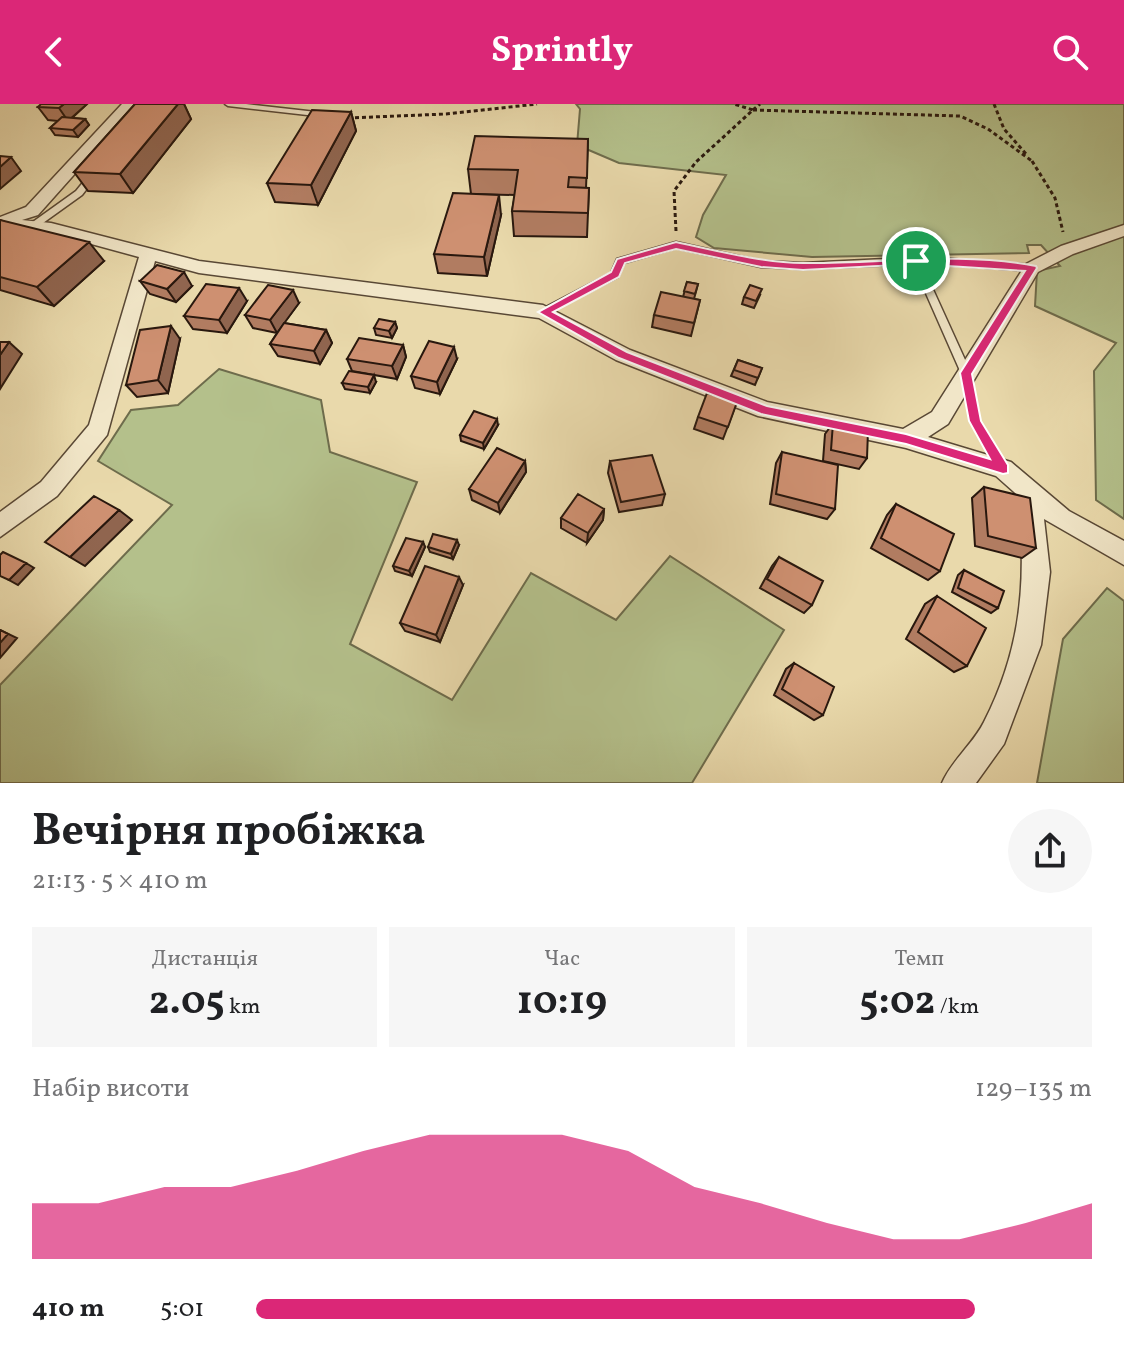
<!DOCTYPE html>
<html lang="uk">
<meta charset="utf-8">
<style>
body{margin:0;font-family:Vollkorn,serif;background:#f6f6f6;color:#202124;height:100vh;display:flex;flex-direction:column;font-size:30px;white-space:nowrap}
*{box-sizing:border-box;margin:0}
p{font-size:26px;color:#757577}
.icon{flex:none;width:44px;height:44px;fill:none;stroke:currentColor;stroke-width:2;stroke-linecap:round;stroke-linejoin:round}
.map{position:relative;height:679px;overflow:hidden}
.side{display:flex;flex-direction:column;background:#fff;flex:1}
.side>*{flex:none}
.pin{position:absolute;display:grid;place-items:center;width:68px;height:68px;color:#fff;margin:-34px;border:4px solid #fff;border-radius:50%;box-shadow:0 2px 8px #0007}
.round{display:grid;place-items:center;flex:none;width:84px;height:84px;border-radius:42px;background:#f6f6f6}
.summary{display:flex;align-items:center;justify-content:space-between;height:136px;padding:0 32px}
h1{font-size:44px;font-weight:700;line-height:60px}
.stats{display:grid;grid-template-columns:repeat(3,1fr);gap:12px;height:136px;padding:8px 32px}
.stats div{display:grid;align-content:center;border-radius:0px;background:#f6f6f6;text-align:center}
.stats b{font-size:40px;font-weight:700}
.stats small{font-size:22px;font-weight:400}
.stats p{font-size:22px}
.chart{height:224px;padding:16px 32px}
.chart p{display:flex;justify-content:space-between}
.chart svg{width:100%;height:144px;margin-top:8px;fill:#db2777;opacity:.7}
ul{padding:0 32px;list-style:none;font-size:26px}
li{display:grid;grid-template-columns:128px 96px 1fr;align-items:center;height:60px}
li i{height:20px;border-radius:10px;background:#db2777}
header{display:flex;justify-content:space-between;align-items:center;height:104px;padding:0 32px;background:#db2777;color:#fff;font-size:36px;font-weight:700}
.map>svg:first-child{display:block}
</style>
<header><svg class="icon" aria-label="back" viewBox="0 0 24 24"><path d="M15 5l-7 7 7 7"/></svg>Sprintly<svg class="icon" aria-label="search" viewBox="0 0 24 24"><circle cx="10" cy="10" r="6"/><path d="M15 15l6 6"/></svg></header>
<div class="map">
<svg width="1124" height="679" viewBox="0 0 1124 679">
<rect width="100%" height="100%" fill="#e9d9ab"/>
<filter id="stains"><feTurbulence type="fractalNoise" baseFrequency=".0025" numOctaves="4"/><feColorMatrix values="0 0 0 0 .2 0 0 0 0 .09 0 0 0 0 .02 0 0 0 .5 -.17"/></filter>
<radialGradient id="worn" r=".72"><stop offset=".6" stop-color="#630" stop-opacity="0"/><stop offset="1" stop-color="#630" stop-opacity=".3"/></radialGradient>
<path fill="#b4c08b" stroke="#6e6c4c" stroke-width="2" d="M576 0H1124V415L1096 396 1094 267 1116 239 1035 202 1037 167 1060 162 1041 141H1027L1029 149 812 153 714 144 696 133 703 111 726 71 619 59 577 41 580 5Z
M219 265 321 296 330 348 417 378 350 540 452 596 531 469 616 516 670 452 784 526 692 679H0V581L172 401 98 357 131 306 178 301Z
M1107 484 1124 497V679H1037L1063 535Z"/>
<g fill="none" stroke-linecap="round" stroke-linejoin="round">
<g stroke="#594835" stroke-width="3">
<path id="service" d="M225 0H246L325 9 329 11 325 13 228 2Z
M89 71 96 73 82 91 36 124H30V120L76 87Z
M676 138 761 157 803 159 926 153 1032 161 1036 164 1032 167 921 159 971 269 966 273 961 269 913 160 803 165 761 163 676 144 624 159 618 173 546 210 543 211 538 208 540 206 611 169 617 155Z"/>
</g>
<g stroke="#594835" stroke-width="3">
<path id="minor" d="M122 0H137L38 111 22 116 51 119 199 157 543 201 630 246 767 298 903 325 932 308 1026 160 1061 142 1124 121V132L1073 150 1038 168 948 320 928 333 1011 358 1069 407 1124 437V461L1044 415 1050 468 1041 541 1004 640 976 679H942C952 656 973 640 984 618 1018 551 1026 489 1020 415L1024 407 1032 404 996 372 906 344 758 312 616 256 539 214 199 169 155 157 107 331 57 392 0 433V408L41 378 89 321 139 153 51 129 0 125V113L26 103Z"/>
</g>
<path stroke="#29180e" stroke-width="3" stroke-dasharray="4 3" stroke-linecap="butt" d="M994 0 1004 25 1026 50
M753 6 960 12 988 25 1032 57
M753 6 760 0
M348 14 446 10 537 0
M1032 57 1055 94 1063 128
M676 127 674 87 696 58 753 6 734 0"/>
<path stroke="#29180e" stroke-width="4" stroke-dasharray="6 4" stroke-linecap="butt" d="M973 303 975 317 988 339"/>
<use href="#service" fill="#f1e6c8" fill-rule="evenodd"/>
<use href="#minor" fill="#f1e6c8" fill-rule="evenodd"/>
</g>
<path fill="#b17c61" stroke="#29180e" stroke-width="2" d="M87 0 72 14 85 15 89 21 78 33 55 31 50 24 58 17 48 16 38 3Z
M135 0H184L191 15 133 89 88 87 74 68Z
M351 8 356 27 318 101 275 98 267 79Z
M588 35 586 84H589L587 133 514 132 512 107 515 91 471 90 468 65Z
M501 111 487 172 438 169 434 150Z
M0 116 104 157 54 202 0 186Z
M140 177 192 182 176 198 150 190Z
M687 178 698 180 694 195 700 196 691 232 652 223 654 211 683 193Z
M760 191 754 204 742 200 744 193Z
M247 197 227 229 193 225 184 212Z
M299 199 284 219 326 226 332 239 320 260 278 252 270 240 277 229 253 224 245 211Z
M395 218 397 224 392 234 376 231 374 224Z
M180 235 168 289 137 293 126 281Z
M403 241 406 253 397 275 352 267 347 255Z
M457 255 440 290 415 284 411 272Z
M738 256 762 264 755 281 731 272Z
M376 278 370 289 345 285 342 279Z
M737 298 723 335 694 325 698 313Z
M833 319 867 354 859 365 823 357 825 330Z
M498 321 484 345 461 337 460 331Z
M782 348 835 405 827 415 770 400 776 359Z
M525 357 526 368 500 409 472 396 469 385Z
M610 357 665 390 662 401 619 408 608 369Z
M984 383 1036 444 1022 454 975 442 972 394Z
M896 400 940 467 928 476 871 444 887 411Z
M604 405 603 416 587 439 561 424V414Z
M423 438 425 443 412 472 395 467 393 462Z
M459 441 453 455 430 448 428 443Z
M779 453 812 501 804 509 760 484 772 462Z
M964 466 998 504 991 509 952 488 958 471Z
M463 481 440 538 405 527 400 519Z
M937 492 967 562 954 568 906 535 925 500Z
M794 559 823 611 814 616 774 591 786 565Z"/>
<path fill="#90654f" stroke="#29180e" stroke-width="2" d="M64 0H87L68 17 59 4Z
M178 0H184L191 15 133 89 120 70Z
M351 8 356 27 318 101 311 81Z
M85 15 89 21 78 33 73 26Z
M11 53 21 67 0 85V63Z
M499 91 501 111 487 172 484 153Z
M89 138 104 157 54 202 37 183Z
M184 168 192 182 176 198 167 185Z
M239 184 247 197 227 229 219 216Z
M293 186 299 199 277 229 270 216Z
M395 218 397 224 392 234 389 227Z
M171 222 180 235 168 289 158 276Z
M326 226 332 239 320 260 314 247Z
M9 238 22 250 0 285V251Z
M403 241 406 253 397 275 392 262Z
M454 243 457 255 440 290 437 278Z
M374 271 376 278 370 289 368 283Z
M497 315 498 321 484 345 483 339Z
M525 357 526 368 500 409 498 399Z
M604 405 603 416 587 439 588 429Z
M119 406 132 416 85 462 70 453Z
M457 436 459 441 453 455 451 450Z
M423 438 425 443 412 472 409 467Z
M26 459 34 464 18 481 9 476Z
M459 473 463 481 440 538 436 531Z
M0 526 17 534 0 554Z"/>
<path fill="#ce9071" stroke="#29180e" stroke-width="2" d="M41 0H64L59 4 38 3Z
M135 0H178L120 70 74 68Z
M312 6 351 8 311 81 267 79Z
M62 13 85 15 73 26 50 24Z
M475 32 588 35 587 74 569 73 568 83 589 84 588 109 512 107 518 66 468 65Z
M0 52 11 53 0 63Z
M453 89 499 91 484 153 434 150Z
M0 116 89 138 37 183 0 173Z
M157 161 184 168 167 185 140 177Z
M687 178 698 180 695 190 684 187Z
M206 180 239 184 219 216 184 212Z
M268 181 293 186 270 216 245 211Z
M750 181 762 185 756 197 744 193Z
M661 188 700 196 694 219 654 211Z
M379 215 395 218 389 227 374 224Z
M284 219 326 226 314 247 270 240Z
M171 222 158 276 126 281 140 226Z
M359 234 403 241 392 262 347 255Z
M429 237 454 243 437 278 411 272Z
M0 238H9L0 251Z
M738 256 762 264 758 274 734 266Z
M349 267 374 271 368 283 342 279Z
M707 289 737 298 728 323 698 313Z
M474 307 497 315 483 339 460 331Z
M833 319 868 327 867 354 831 346Z
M497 344 525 357 498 399 469 385Z
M782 348 838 361 835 405 776 390Z
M652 351 665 390 621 398 610 357Z
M984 383 1030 394 1036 444 988 432Z
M578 390 604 405 588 429 561 414Z
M94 392 119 406 70 453 45 438Z
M896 400 954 430 940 467 881 434Z
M433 430 457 436 451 450 428 443Z
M406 434 423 438 409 467 393 462Z
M3 448 26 459 9 476 0 472V451Z
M779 453 823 477 812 501 767 475Z
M425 462 459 473 436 531 400 519Z
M964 466 1004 487 998 504 958 484Z
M937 492 986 524 967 562 918 528Z
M0 526 8 530 0 539Z
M794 559 834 583 823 611 782 585Z"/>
<path fill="#db2777" stroke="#fff" stroke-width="2" fill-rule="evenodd" d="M676 138C718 147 759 158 803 159 880 160 959 147 1036 162L1037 164 972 270 981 317 1008 361V369L1003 370 906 340 761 310 619 254 538 208 611 168 617 155ZM676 145 761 163 803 166 916 160 1025 167 960 269 969 317 990 355 906 330 767 302 627 248 553 208 619 173 625 159Z"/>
<rect width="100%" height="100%" filter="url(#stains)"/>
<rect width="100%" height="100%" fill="url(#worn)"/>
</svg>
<div class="pin" style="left:916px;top:157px;background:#1e9e55"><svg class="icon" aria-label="arrive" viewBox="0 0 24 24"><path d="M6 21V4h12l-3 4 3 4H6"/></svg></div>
</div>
<section class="side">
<div class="summary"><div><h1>Вечірня пробіжка</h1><p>21:13 · 5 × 410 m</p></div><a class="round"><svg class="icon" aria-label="share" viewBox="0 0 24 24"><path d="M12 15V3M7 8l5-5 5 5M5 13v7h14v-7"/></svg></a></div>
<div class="stats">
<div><p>Дистанція</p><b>2.05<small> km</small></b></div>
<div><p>Час</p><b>10:19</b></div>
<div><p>Темп</p><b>5:02<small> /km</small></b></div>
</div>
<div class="chart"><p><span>Набір висоти</span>129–135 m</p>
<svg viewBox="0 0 160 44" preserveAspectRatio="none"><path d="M0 44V27L10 27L20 22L30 22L40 17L50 11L60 6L70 6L80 6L90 11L100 22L110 27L120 33L130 38L140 38L150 33L160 27V44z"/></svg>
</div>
<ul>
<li><b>410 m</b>5:01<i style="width:86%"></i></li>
</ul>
</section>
